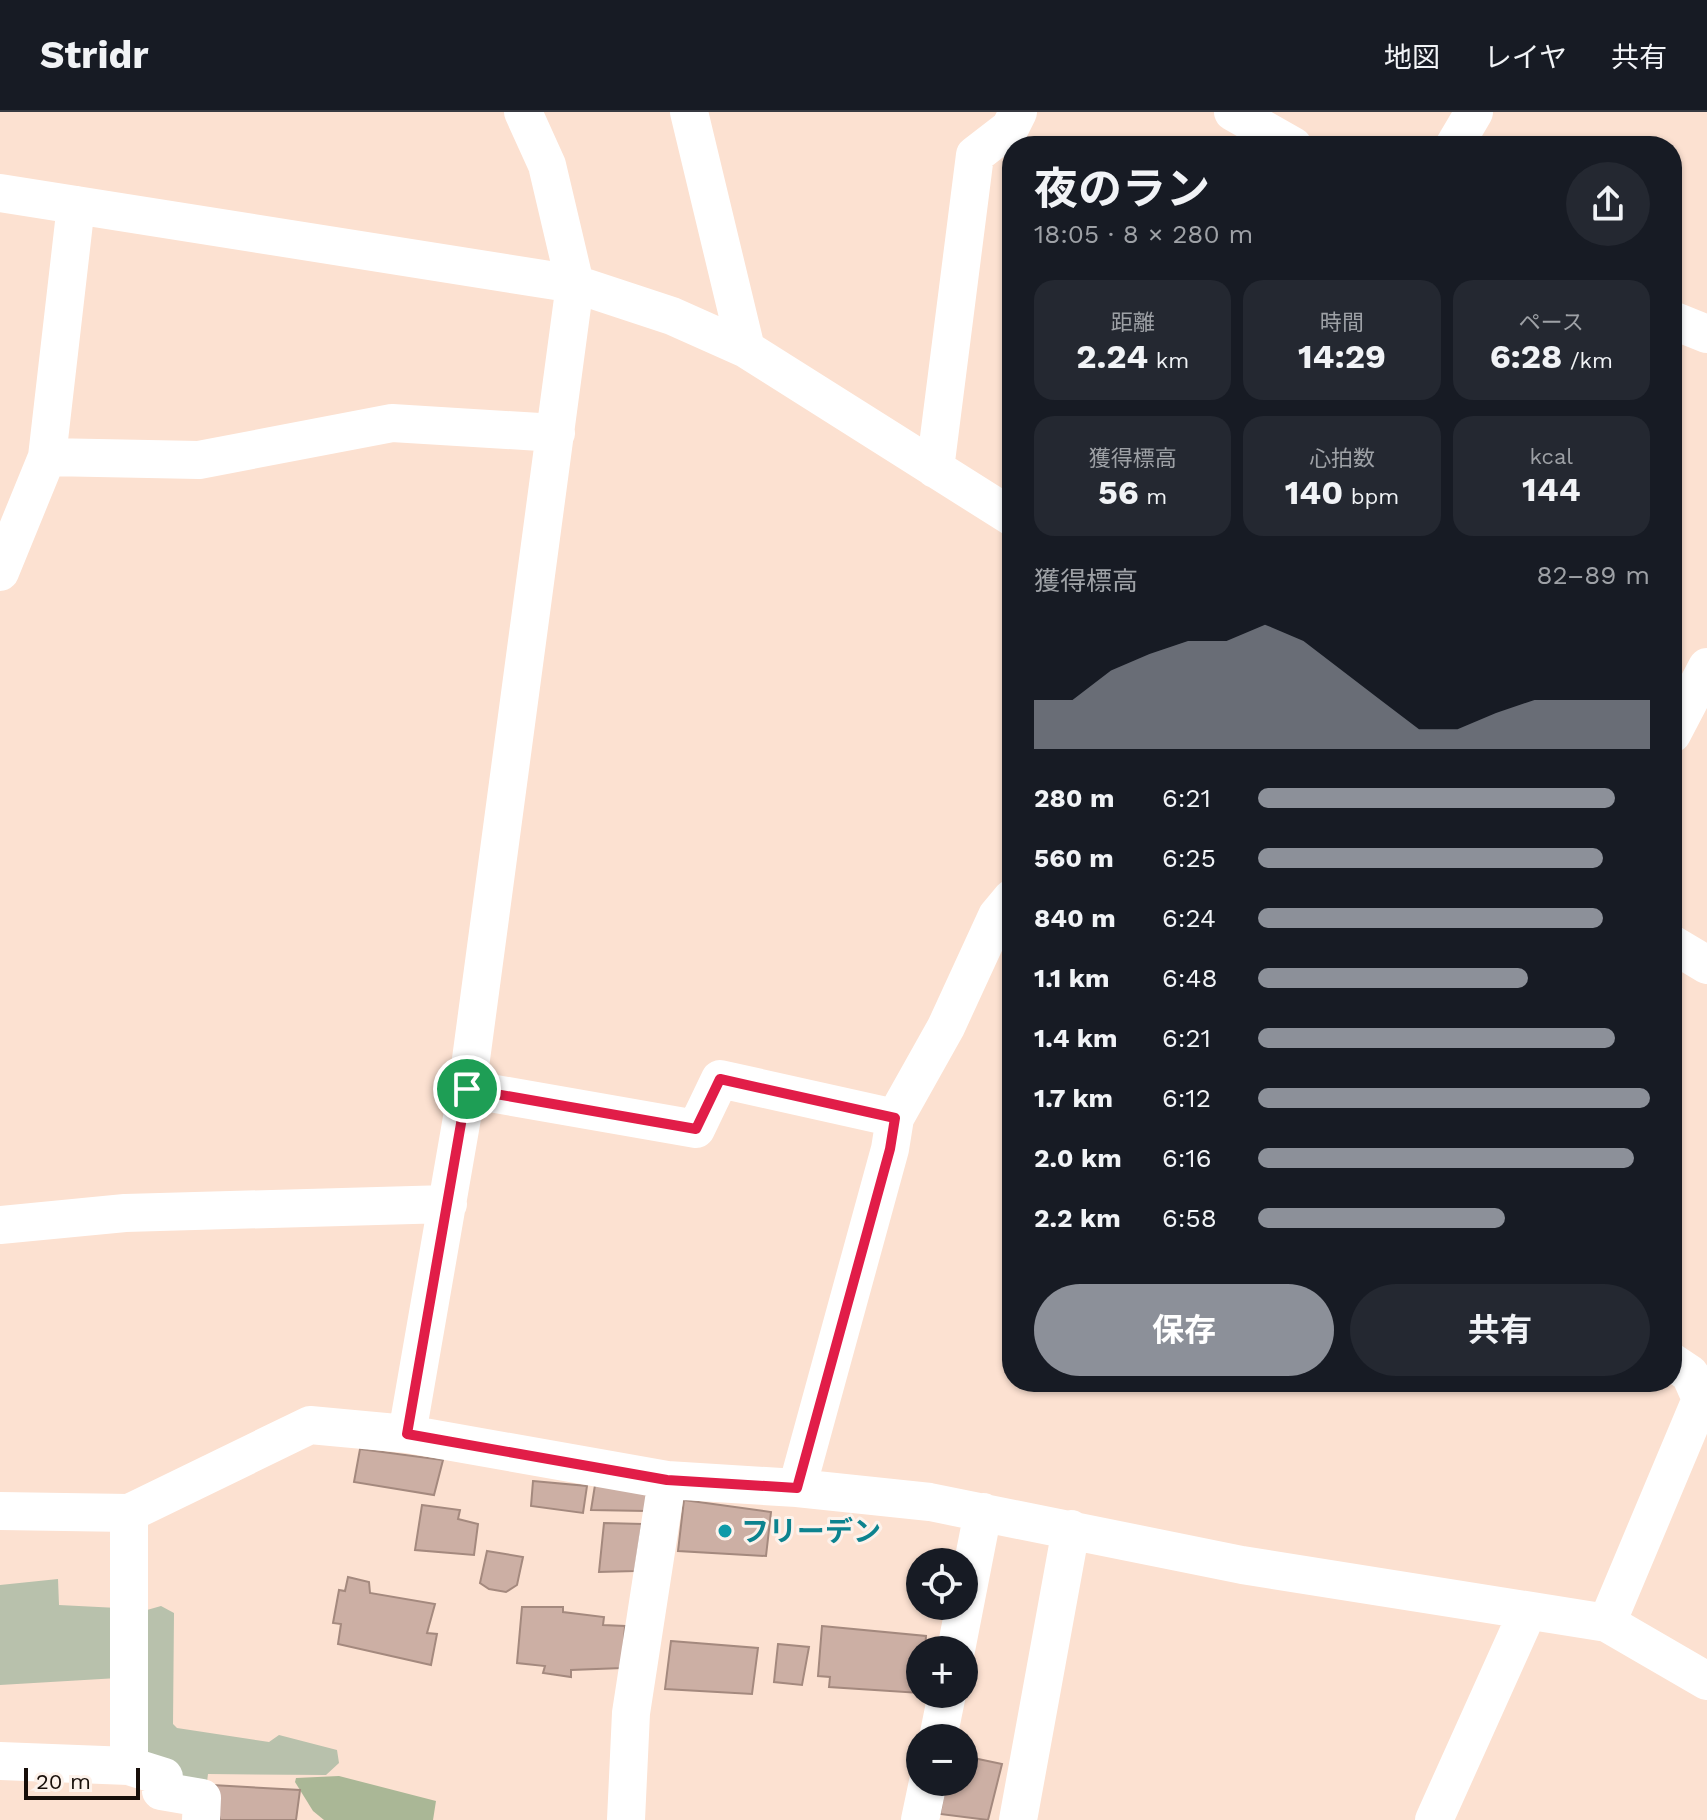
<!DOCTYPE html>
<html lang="ja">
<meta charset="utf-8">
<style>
body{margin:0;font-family:"Work Sans","Noto Sans JP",sans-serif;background:#242831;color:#f1f3f6;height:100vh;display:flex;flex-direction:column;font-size:30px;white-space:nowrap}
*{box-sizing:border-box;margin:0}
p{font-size:26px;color:#9ea1a6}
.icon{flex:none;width:44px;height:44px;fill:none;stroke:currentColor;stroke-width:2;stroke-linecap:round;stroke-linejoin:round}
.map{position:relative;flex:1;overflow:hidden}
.drawer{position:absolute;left:1002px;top:24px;width:680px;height:1256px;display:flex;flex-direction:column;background:#171b24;border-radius:32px;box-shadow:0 2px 6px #0004}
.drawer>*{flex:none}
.fabs{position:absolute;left:906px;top:1436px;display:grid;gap:16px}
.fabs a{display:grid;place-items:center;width:72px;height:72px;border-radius:50%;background:#171b24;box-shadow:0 2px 6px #0004;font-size:40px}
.scale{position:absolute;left:24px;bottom:20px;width:116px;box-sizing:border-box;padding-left:8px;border:4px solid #170e09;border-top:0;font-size:22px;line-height:28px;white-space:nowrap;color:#170e09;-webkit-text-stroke:6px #fdf2eb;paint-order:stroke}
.pin{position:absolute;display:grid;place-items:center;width:68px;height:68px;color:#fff;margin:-34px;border:4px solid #fff;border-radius:50%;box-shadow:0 2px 8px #0007}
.round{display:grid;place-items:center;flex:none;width:84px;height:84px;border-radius:42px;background:#242831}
.summary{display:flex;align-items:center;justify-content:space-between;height:136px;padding:0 32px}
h1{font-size:44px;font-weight:700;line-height:60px}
.figures{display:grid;grid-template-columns:repeat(3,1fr);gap:12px;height:136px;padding:8px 32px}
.figures div{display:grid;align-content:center;border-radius:20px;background:#242831;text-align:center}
.figures b{font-size:34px;font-weight:700}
.figures small{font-size:22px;font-weight:400}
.figures p{font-size:22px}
.chart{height:224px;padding:16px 32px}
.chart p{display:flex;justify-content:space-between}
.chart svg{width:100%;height:144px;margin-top:8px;fill:#8c9099;opacity:.7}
.action{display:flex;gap:16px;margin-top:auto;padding:16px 32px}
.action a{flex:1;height:92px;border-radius:48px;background:#8c9099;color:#fff;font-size:32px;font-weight:700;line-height:92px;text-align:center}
.action a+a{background:#242831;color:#f1f3f6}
ul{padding:0 32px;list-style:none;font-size:26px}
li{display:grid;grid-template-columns:128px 96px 1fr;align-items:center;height:60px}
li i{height:20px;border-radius:10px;background:#8c9099}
header{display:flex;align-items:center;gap:48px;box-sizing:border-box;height:112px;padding:0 40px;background:#171b24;border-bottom:2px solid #363941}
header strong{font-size:38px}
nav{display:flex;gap:44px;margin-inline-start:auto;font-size:28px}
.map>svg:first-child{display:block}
</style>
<header>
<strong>Stridr</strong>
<nav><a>地図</a><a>レイヤ</a><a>共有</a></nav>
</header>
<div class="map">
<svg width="1707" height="1708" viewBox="0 0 1707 1708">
<rect width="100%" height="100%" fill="#fce1d1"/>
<path fill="#b8c1ac" d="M58 1467 59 1493 118 1496V1566L0 1573V1473Z
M161 1494 174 1501 173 1612 177 1616 269 1630 279 1623 337 1638 339 1651 326 1663 208 1662 205 1686 137 1656 147 1498Z"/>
<path fill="#aab796" d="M339 1664 436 1689 433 1708H324L313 1699 295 1670 296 1666Z"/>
<path fill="#ccafa4" stroke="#a4897e" stroke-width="2" d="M360 1337 443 1348 434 1383 354 1370Z
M533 1369 587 1374 583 1401 531 1394Z
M595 1373 648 1379 646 1399 591 1398Z
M684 1388 771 1400 766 1444 678 1439Z
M422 1393 460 1398 458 1407 478 1412 474 1443 415 1438Z
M604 1411 642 1412 635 1459 599 1460Z
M487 1439 523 1445 517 1473 506 1480 489 1477 480 1471Z
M348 1465 369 1470 370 1481 435 1492 427 1521 437 1522 431 1553 338 1532 341 1512 333 1511 339 1478 345 1479Z
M522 1495H563V1500L604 1505 603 1513 625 1514 622 1556 571 1558V1565L543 1561 545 1554 517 1551Z
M822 1514 926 1524 925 1538H920V1581L829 1575 830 1565 818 1564Z
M671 1529 758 1536 752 1582 665 1577Z
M778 1532 809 1535 802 1573 774 1570Z
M964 1644 1002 1652 988 1708 940 1702 946 1670H964Z
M212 1673 300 1678 296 1708H220Z"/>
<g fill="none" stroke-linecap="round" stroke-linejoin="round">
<path stroke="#fff" stroke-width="38" d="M689 0 746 237
M1233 0 1293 34
M1454 34 1474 0
M0 81 575 172 672 204 746 237 1012 405
M1672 208 1707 222
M47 345 199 348 392 311 556 321
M935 357 975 43 1010 16 1018 0
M0 460 47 345 76 93
M1672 622 1707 555
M1672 832 1707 853
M467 977 696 1017 720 967 895 1006
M0 1113 125 1101 448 1092
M407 1322 467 977 575 172 547 53 523 0
M797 1376 890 1037 895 1006 946 915 997 804 1012 786
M0 1399 129 1401 310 1313 407 1322 667 1368 797 1376 930 1390 1242 1453 1607 1511 1707 1569
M1607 1511 1701 1287 1690 1262 1672 1250
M956 1538 983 1400
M938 1626 947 1582
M0 1649 129 1654V1401
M129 1654 164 1665 161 1679 202 1686 201 1708
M626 1708 631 1601 667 1368
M920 1708 928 1670
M1018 1708 1071 1417
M1434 1708 1528 1499"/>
</g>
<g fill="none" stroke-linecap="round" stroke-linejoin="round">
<g stroke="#fff" stroke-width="16">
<path id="route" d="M720 967 895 1006 890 1037 797 1376 667 1368 407 1322 467 977 696 1017Z"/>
</g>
<use href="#route" stroke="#e11d48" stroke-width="10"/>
</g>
<circle fill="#0f9aa8" stroke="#fdf2eb" stroke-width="3" cx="725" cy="1419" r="8"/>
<g text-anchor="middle" stroke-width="6" stroke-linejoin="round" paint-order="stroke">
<g font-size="28" font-weight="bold" fill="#0d838f" stroke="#fdf2eb" text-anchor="start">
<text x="741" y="1429">フリーデン</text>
</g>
</g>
</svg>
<div class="fabs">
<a><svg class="icon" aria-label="locate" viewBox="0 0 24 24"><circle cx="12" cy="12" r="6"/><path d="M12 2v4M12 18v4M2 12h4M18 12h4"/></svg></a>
<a>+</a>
<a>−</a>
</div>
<div class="scale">20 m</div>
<div class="pin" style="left:467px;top:977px;background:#1e9e55"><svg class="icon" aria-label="arrive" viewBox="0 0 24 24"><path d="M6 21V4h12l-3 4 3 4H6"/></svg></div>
<section class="drawer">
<div class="summary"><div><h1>夜のラン</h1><p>18:05 · 8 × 280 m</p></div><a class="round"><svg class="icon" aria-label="share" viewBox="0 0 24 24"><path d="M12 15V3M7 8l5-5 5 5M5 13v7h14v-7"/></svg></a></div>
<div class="figures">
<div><p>距離</p><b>2.24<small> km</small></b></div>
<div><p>時間</p><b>14:29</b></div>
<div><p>ペース</p><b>6:28<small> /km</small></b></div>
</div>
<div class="figures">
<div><p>獲得標高</p><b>56<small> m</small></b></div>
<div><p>心拍数</p><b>140<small> bpm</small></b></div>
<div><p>kcal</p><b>144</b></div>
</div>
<div class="chart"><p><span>獲得標高</span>82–89 m</p>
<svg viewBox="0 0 160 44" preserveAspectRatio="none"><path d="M0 44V29L10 29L20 20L30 15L40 11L50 11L60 6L70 11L80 20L90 29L100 38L110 38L120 33L130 29L140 29L150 29L160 29V44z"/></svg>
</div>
<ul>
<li><b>280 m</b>6:21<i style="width:91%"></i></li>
<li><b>560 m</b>6:25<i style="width:88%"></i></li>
<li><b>840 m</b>6:24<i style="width:88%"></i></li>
<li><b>1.1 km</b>6:48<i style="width:69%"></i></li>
<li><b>1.4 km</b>6:21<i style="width:91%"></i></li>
<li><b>1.7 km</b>6:12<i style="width:100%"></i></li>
<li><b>2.0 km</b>6:16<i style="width:96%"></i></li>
<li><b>2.2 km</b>6:58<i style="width:63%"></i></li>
</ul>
<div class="action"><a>保存</a><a>共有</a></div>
</section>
</div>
